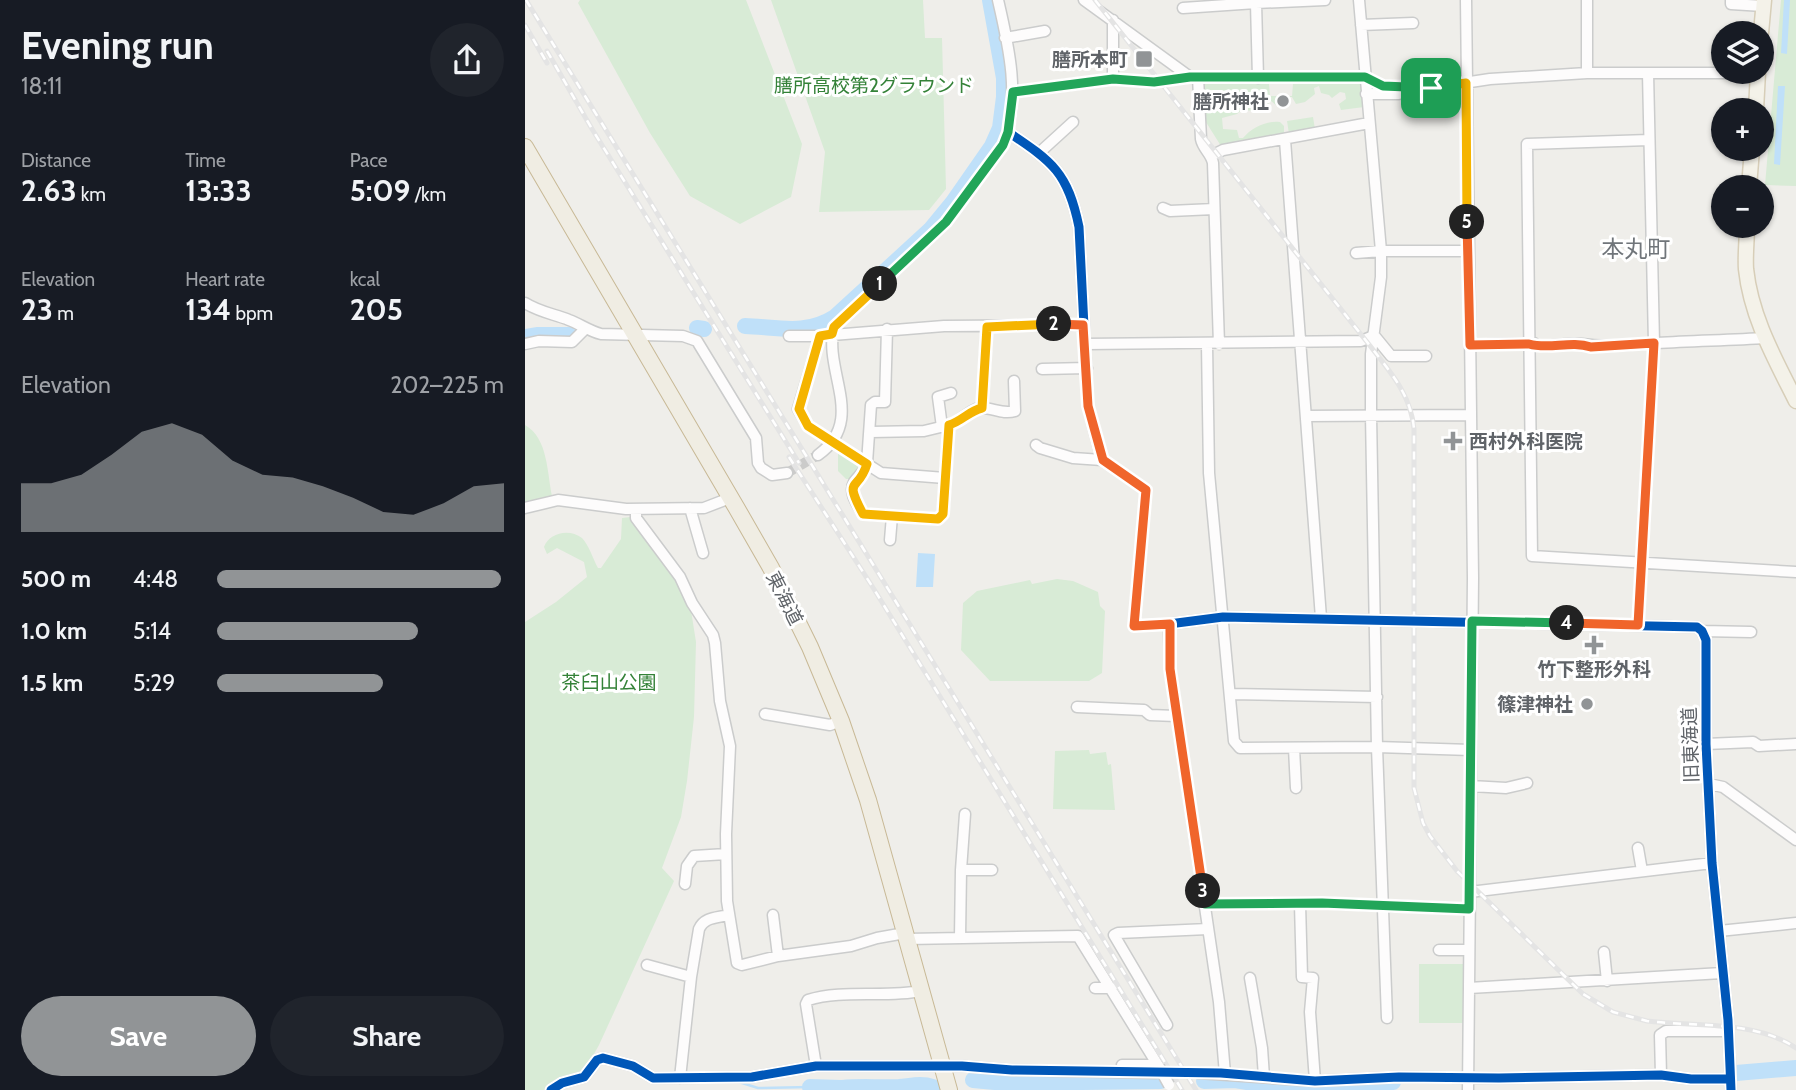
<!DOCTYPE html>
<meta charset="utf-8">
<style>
body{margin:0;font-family:Cabin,"Noto Sans JP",sans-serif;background:#20242c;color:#f1f3f6;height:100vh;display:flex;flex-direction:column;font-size:26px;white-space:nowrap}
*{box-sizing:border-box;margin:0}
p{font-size:23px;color:#9ea1a6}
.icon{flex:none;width:38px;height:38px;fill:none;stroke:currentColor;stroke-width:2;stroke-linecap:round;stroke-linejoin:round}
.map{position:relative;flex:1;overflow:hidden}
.sheet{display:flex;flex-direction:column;background:#171b24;width:525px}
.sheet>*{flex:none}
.tools{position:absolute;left:1186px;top:21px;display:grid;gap:14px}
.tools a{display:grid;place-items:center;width:63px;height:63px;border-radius:50%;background:#171b24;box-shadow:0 2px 5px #0004;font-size:35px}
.pin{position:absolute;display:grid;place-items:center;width:60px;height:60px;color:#fff;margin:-30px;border-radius:14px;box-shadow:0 4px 10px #0006}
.km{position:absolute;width:35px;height:35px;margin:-18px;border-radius:50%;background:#222;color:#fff;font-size:19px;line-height:35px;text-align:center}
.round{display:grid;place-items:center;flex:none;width:74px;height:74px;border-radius:37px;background:#20242c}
.headline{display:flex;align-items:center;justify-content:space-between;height:119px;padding:0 21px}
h1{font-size:38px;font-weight:700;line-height:52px}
.metrics{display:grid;grid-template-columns:repeat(3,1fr);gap:10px;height:119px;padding:7px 21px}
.metrics div{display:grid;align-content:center}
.metrics b{font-size:30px;font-weight:700}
.metrics small{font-size:19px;font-weight:400}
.metrics p{font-size:19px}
.chart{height:196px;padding:14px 21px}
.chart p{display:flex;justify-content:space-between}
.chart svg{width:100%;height:126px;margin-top:7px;fill:#919496;opacity:.7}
.button{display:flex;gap:14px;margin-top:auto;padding:14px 21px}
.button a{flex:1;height:80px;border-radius:42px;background:#919496;color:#fff;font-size:28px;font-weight:700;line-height:80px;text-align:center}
.button a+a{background:#20242c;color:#f1f3f6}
ul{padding:0 21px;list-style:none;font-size:23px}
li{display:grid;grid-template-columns:112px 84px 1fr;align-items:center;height:52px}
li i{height:18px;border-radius:9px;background:#919496}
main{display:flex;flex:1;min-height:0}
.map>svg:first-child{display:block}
</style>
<main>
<section class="sheet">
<div class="headline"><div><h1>Evening run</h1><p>18:11</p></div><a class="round"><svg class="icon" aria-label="share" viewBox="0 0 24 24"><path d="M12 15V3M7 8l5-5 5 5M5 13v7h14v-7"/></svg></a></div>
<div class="metrics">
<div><p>Distance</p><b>2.63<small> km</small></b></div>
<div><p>Time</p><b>13:33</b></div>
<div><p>Pace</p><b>5:09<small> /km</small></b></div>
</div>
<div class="metrics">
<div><p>Elevation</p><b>23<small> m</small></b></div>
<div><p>Heart rate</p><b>134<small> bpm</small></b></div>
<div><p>kcal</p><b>205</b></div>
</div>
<div class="chart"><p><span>Elevation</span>202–225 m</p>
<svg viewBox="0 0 160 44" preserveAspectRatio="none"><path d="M0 44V27L10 27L20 24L30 17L40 9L50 6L60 10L70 19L80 24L90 25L100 28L110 32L120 37L130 38L140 34L150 28L160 27V44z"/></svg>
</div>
<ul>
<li><b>500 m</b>4:48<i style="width:99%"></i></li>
<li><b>1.0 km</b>5:14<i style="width:70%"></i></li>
<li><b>1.5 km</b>5:29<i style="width:58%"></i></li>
</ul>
<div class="button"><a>Save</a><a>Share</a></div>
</section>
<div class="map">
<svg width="1271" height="1090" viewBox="0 0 1271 1090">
<rect width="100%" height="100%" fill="#efeeea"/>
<path fill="#d8ebd6" d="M55 0H221L277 144 266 197 215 224 165 196 125 133 53 3Z
M246 0H398L400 38H417L421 189 404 210 294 212 300 152Z
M1256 0H1271V186L1240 185Z
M837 83 839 107 816 110 814 104 821 99 820 93 815 92 807 98 804 95 796 93 794 86 789 88 790 94 780 102 771 104 767 97H761L752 106 746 101C739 109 728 113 718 109L712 114 697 118 698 129 712 130 714 138H718C726 128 742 120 755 122L759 126V135L696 146 679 119 677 84H744L745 96H767L768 84Z
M788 117 790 129 764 134 762 121Z
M0 425C23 438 22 472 27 496L0 503Z
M313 451 335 465 336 470 326 479H321L313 471Z
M105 517 134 558 153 578 165 604 171 642 169 717 162 781 156 817 137 868 149 881 74 1045 60 1070 50 1076 29 1083 20 1090H0V622L31 602 62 577 59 562 32 548 22 554 19 547C24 533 44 528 57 538 64 545 68 559 73 568H76L96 539 97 518Z
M532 579 548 581 573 592 575 606 580 611 577 673 564 681H465L436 650 438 603 452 591 505 580 507 584Z
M564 750 565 754 581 752 583 765 586 764 590 810 528 809 530 751Z
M894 964H939L938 1023H894Z"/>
<path fill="#bfe0f9" d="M1259 0H1265L1262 54 1256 53Z
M1253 86H1260L1255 165 1249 164Z
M393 553 410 554 408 587H391Z"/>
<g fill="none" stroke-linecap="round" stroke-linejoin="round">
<path stroke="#bfe0f9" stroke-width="2.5" d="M214 1082 233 1088 285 1087"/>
<path stroke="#bfe0f9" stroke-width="16" d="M220 326C253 327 280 336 310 317L405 230 428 202 467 146 475 128 479 97V78L465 0
M172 328 179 329
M0 337 13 335H44
M1211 1073 1271 1068
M448 1080 480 1083 636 1081
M679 1081 710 1080 745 1086 792 1088 868 1082
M285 1087 317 1088
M315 1090 317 1088C336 1086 355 1088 374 1087 386 1086 396 1083 408 1087"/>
<path stroke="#cbcbca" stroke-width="10" stroke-dasharray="10 5" stroke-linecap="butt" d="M262 473 293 455
M631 1073H673"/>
<g stroke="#cbcccc" stroke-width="13">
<path id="minor" d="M559 0 665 77
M834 0 856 251V277L846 354V415L852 747 862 1018
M941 0 948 578 943 1090
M1206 0V4L1238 6
M658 8 731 3
M588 20V79
M836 25 888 23
M480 38 520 31
M1062 73V0
M673 77 676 139C678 149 686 153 688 163L694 344
M733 78 731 3 800 0
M488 92 588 79 629 82 665 77H840L858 86 906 88 965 79 1062 73H1233
M841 94H874
M483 132C528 162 543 173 554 227L563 406 577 460 621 490 609 626 644 624 698 617 1172 627 1177 631 1181 640V744L1187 863 1203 1020 1206 1090
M760 140 796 618
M1124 140 1002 144 1007 556 1271 572
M514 153 548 122
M686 156 698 150 844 123
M638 208 645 211 689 209
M831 253 856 251H942
M0 303C14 312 29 314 44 320 55 324 64 331 76 334L158 336 172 341 231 438 233 463 236 468 247 475 262 473
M848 334 866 356H901
M264 336H295L419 326 558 325
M295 336 273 409 283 426 302 438
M0 344 14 341 47 342 60 329
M561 344 836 341 848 336
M682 344 684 473 709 741 715 748 852 747 946 750
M1004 344C1022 349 1039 342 1057 344 1083 348 1107 344 1132 343 1169 341 1205 340 1241 338
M945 345 1009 343
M517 369 562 368
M457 408 462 327
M781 416 946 415
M424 425C435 422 444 410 455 408 467 407 477 415 490 411L489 381
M417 427 413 397 426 393
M346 432 399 431 424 425 418 514 413 519 338 514C333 505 323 493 329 482 334 475 339 473 342 463L346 405 350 402H360L362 329
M511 445 515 448 548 458 577 460
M317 448 356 473 420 478
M293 455C342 420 298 372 309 327L421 222 478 145C496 99 484 47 473 0
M0 508 33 500 101 509 179 508 205 498
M165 508 178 553
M111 509V518L155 577 167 603 188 635 190 643 195 701 205 746 201 834 202 901 212 963 217 965 253 956 326 946 352 938 380 933
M365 540 367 516
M644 624 645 669 694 1002 700 1074
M1113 625 1129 343 1123 73
M1177 631 1226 632
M706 694 852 697
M552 707 619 710 625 715 651 716
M240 714 305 725 316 721
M1181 744 1228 742 1234 746 1271 744
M769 748 771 788
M1184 784 1198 787 1271 840
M946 786 981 788 1002 783
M1113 848 1117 871
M436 870H467
M160 884 162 866 169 856 201 854
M945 892 1187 863
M680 904 797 903 944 909
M775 904 777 977 788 978 785 1012 790 1081
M248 915 253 956
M1194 931 1271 923
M435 937 436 870 440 814
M382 939 553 936 634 1067
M914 950H944
M1079 952 1082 981
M122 965 166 977
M725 978 737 1048 739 1077
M570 988H587
M944 988 1197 973
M642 1025 589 935 593 933 683 929
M597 1065H633
M291 1066 281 1004 283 1000C317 989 360 998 396 991
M673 1073 790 1081 874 1077 974 1078 1136 1075 1166 1079H1205
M1136 1075 1135 1035 1141 1031H1203
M155 1078 166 977 174 929C179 917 192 918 203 915
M26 1090 37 1083 59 1077 72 1060 78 1058 108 1066 128 1078 227 1077 291 1066H437L487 1070 631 1073"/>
</g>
<g stroke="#d7ceb8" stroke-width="17">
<path id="major" d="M1236 33 1239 0
M1231 110 1233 72
M1224 187 1227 149
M1222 226C1222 240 1220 255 1221 269 1226 317 1250 359 1271 401"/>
</g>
<g stroke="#c8b996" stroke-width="18">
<path id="highway" d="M0 147 211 507 246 568 285 647 316 721 343 800 424 1090"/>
</g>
<use href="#minor" stroke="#fdfcfc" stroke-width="10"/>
<use href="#major" stroke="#f4f2e9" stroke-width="14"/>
<use href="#highway" stroke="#f0ede3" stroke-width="16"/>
<g stroke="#e4e4e4" stroke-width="5">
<path id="rail" d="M1 0 671 1090
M570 0 846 347C866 373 886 395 889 429V788L898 823 905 836 932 871 1058 994 1088 1012 1122 1021C1170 1027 1230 1020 1271 1048
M0 25 22 63
M22 51 67 129 274 463
M264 457 347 586 657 1090"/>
</g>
<use href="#rail" stroke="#fff" stroke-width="2.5" stroke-dasharray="8" stroke-linecap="butt"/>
<g stroke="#cbcccc" stroke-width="13" stroke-linecap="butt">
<path id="minor-bridge" d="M302 438 317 448
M634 1067 644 1085"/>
</g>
<use href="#minor-bridge" stroke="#fdfcfc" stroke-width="10"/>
<g stroke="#fff" stroke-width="13">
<path id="cycleway" d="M483 132C528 162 543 173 554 227L563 406 577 460 621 490 609 626 644 624 698 617 1172 627 1177 631 1181 640V744L1187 863 1203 1020 1206 1090
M26 1090 37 1083 59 1077 72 1060 78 1058 108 1066 128 1078 227 1077 291 1066H437L487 1070 696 1073 790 1081 874 1077 974 1078 1136 1075 1166 1079H1205"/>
</g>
<use href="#cycleway" stroke="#0057b8" stroke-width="9"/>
</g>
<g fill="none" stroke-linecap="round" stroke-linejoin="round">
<g stroke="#fff" stroke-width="14">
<path id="split-1" d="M355 284 421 222 478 145 483 132 488 92 588 79 629 82 665 77H840L858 86 906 88"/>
</g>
<g stroke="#fff" stroke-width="14">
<path id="split-2" d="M355 284 309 327 307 334 295 336 274 409 283 426 342 464C333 493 318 476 338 514L413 519 418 514 424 425C437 421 444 411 457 408L462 327 529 324"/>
</g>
<g stroke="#fff" stroke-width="14">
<path id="split-3" d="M529 324 558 325 563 406 578 460 621 490 609 626 645 624V669L678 891"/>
</g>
<g stroke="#fff" stroke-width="14">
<path id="split-4" d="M678 891 680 904 797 903 944 909 947 621 1042 623"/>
</g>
<g stroke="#fff" stroke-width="14">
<path id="split-5" d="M942 222 945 345 1004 344C1025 350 1045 340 1066 347L1129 343 1113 625 1042 623"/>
</g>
<g stroke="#fff" stroke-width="14">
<path id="split-6" d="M906 88 941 83 942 222"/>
</g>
<use href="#split-1" stroke="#22a559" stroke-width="9"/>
<use href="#split-2" stroke="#f5b400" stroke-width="9"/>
<use href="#split-3" stroke="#f0652b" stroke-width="9"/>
<use href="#split-4" stroke="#22a559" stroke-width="9"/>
<use href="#split-5" stroke="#f0652b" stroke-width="9"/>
<use href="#split-6" stroke="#f5b400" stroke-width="9"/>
</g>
<g fill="#919496" stroke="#fff" stroke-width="2.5">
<rect x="610" y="50" width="18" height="18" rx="3.5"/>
<circle cx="758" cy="101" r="7"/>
<path d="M924.5 430.5h7v7h7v7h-7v7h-7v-7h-7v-7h7z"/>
<path d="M1065.5 634.5h7v7h7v7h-7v7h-7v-7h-7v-7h7z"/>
<circle cx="1062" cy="704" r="7"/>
</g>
<g text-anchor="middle" stroke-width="6" stroke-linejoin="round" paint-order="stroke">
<g font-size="19" font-weight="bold" fill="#5f6368" stroke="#fff" text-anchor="end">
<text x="603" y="66">膳所本町</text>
<text x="744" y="108">膳所神社</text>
<text x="944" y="448" text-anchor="start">西村外科医院</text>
<text x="1069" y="676" text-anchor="middle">竹下整形外科</text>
<text x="1048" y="711">篠津神社</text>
</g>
<g font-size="19" fill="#348238" stroke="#fff">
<text x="349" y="92">膳所高校第2グラウンド</text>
<text x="84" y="689">茶臼山公園</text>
</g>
<g font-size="19" fill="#5f6368" stroke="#fff">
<text transform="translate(260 598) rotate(63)" y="7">東海道</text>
<text transform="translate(1165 745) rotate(-92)" y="7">旧東海道</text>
</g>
<g font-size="23" fill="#70757a" stroke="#fff">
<text x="1111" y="257">本丸町</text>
</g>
</g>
</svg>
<div class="tools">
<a><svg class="icon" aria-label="layers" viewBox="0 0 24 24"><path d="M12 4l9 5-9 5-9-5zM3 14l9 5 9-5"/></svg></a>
<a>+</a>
<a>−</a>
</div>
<div class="pin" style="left:906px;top:88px;background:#1e9e55"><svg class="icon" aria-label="arrive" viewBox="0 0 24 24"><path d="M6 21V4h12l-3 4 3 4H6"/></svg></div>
<b class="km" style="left:355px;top:284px">1</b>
<b class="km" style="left:529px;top:324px">2</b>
<b class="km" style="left:678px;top:891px">3</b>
<b class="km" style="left:1042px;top:623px">4</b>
<b class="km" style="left:942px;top:222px">5</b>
</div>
</main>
